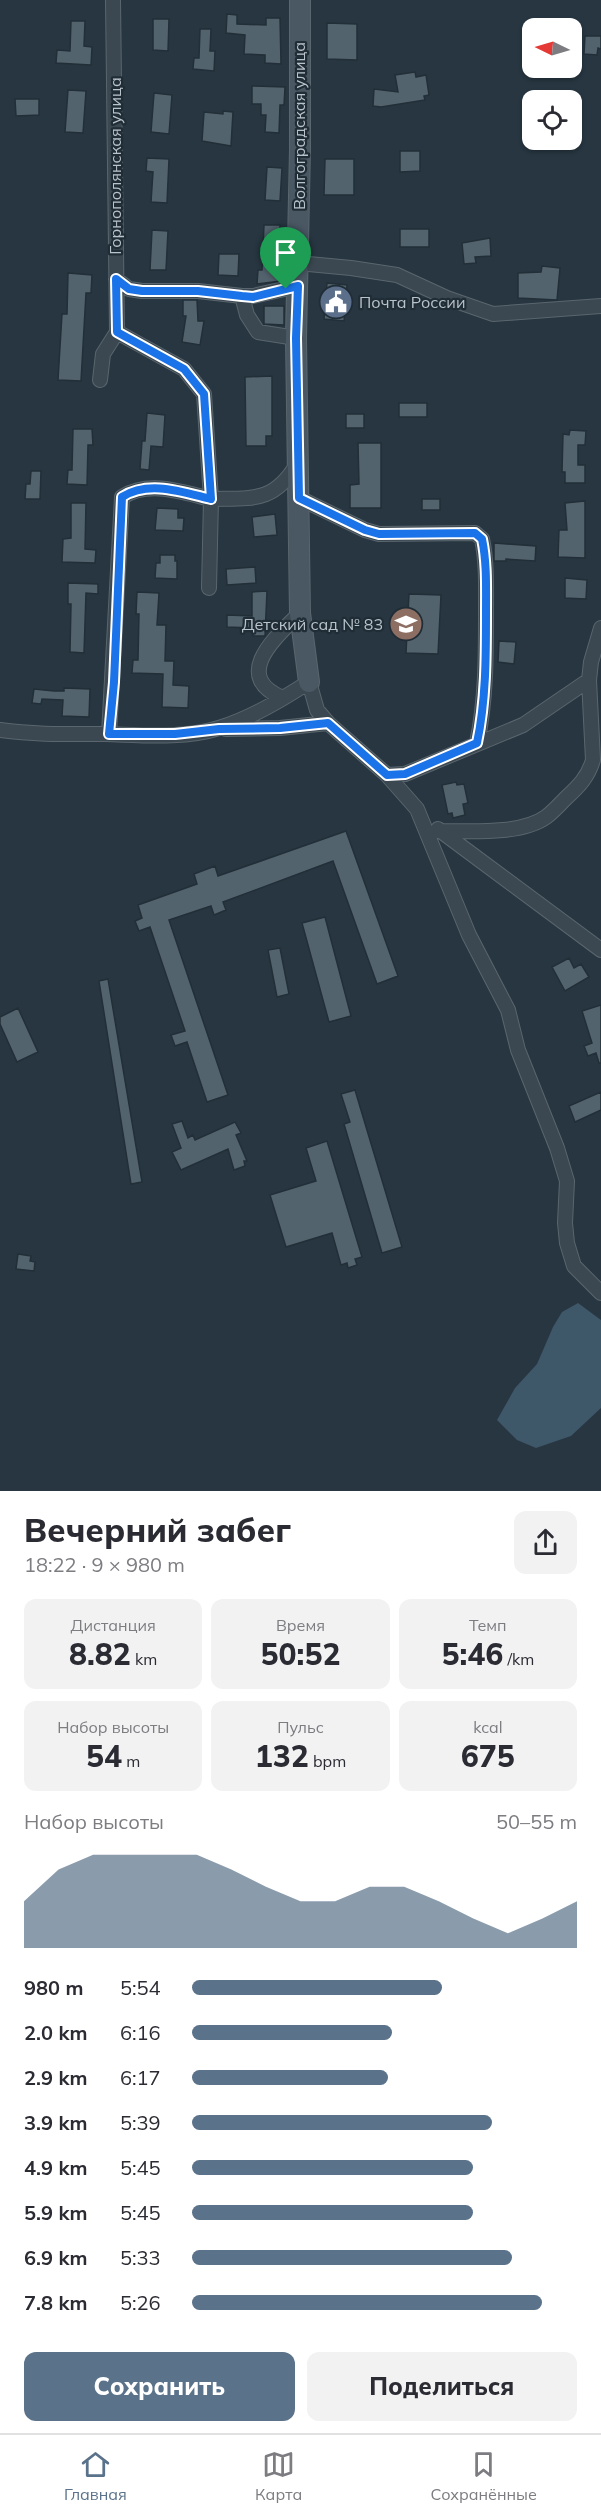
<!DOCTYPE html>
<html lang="ru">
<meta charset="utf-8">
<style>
body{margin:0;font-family:Mulish,sans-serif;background:#f2f2f3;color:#2b2b33;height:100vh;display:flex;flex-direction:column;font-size:22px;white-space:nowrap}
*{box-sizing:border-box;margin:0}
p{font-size:20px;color:#7c7c81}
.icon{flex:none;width:33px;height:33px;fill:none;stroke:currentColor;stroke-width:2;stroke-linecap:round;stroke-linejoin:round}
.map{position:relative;height:1491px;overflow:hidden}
.side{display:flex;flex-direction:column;background:#fff;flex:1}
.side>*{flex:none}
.needle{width:39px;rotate:275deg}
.controls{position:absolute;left:522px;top:18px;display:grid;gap:12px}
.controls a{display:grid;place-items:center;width:60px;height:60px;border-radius:12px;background:#fff;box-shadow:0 2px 4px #0004;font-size:30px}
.pin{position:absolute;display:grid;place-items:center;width:51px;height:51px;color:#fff;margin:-62px -26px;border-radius:50% 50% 50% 0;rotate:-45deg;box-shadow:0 0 6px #0007}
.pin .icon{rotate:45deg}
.round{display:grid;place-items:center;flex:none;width:63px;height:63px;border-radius:12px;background:#f2f2f3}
.headline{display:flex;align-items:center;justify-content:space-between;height:102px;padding:0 24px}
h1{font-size:33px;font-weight:800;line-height:45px}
.stats{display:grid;grid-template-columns:repeat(3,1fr);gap:9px;height:102px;padding:6px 24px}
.stats div{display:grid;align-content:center;border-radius:12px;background:#f2f2f3;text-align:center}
.stats b{font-size:30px;font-weight:800}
.stats small{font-size:16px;font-weight:400}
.stats p{font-size:16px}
.chart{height:168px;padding:12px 24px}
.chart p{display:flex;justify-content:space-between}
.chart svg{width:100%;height:108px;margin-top:6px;fill:#5a728a;opacity:.7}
.action{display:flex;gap:12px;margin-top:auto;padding:12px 24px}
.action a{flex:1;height:69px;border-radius:12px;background:#5a728a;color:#fff;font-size:24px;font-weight:800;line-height:69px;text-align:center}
.action a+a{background:#f2f2f3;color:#2b2b33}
ul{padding:0 24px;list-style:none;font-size:20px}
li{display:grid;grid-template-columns:96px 72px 1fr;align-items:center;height:45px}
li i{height:15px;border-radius:8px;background:#5a728a}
.tabs{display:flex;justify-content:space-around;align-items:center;height:84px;border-top:2px solid #e1e1e2;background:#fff;font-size:16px;color:#7c7c81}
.tabs a{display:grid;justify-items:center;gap:3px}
.tabs .current{color:#5a728a}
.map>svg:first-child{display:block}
</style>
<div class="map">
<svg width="601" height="1491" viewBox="0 0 601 1491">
<rect width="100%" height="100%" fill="#273641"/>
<path fill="#3e5769" d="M578 1303 601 1320V1408L571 1436 536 1448 517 1440 497 1420 515 1388 537 1364 553 1327 562 1312Z"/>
<path fill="#53636e" stroke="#222f38" stroke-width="1.5" d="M227 14 237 15V24L266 25V18H280L281 64 265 63V55L244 54 245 35 226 33Z
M153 19H169L168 51 153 50Z
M71 21H85L84 46 92 47 91 65 56 63 57 50 70 51Z
M327 23 357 24V60L327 59Z
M200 29H211L210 51H215L214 71 193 69 194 58H199Z
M585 36H601V49L598 48 597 55 584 54Z
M415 72 416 77 426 75 429 95 424 96 425 100 381 107 373 106 374 89 398 92 395 75Z
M252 86 285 87 284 105H280L279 133 265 132 266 115H261V104H252Z
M68 90 86 91 83 133 65 132Z
M154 93 172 95 169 134 151 132Z
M15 99H39V115L16 116Z
M223 111 233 112 231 146 202 141 204 112 223 114Z
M400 151H420V171L400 172Z
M147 158 169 159 167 203 151 202 153 172 146 171Z
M325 159H354V195H324Z
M267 167 282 168 280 201 265 200Z
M264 225H280L281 281 257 284 258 270H262Z
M400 229H429V247H400Z
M152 230 168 231 166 270H150Z
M490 238 491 256 475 257 476 263 464 264 462 243Z
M219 254H239L238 276 218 275Z
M542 266 560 268 557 300 518 298V273L541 272Z
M68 273 92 275 91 293H86L81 381 58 380 62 314H67Z
M327 283 347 285 344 321 324 319Z
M183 300H197L198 321H204L200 345 182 342 186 316H183Z
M264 306H284V325L264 324Z
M272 376V436H266V446H246L245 377Z
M399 403H427V417H399Z
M147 413 165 415 163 447 151 446 149 470 140 469 142 441H145Z
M346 414H364V428H346Z
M73 429H92L93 445H88L87 485 67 484 68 470H72Z
M570 430 586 431 585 445H578V465H585V483H565V472H562L563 434 569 435Z
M358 443H381V508H350V485L359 484Z
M31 471H41L40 499H25L26 484H30Z
M422 499H440V510H422Z
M585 501V558L558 557 559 530H567L565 503Z
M71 503H86L85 549 96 550 95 563 62 562 63 539 71 538Z
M157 508 178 509V518H184L183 531 155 530Z
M275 514 277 535 254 537 252 517Z
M494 543 536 546 535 561 506 559V561H494Z
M160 555H175V561H177V579L155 578 156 563H160Z
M255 567 256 583 227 585 226 569Z
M565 578 587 580 586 599 565 598Z
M68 583 98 584V594L86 593 84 653 70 652 71 604H68Z
M267 591 265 636H253V628L227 627V615L252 616V592Z
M137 592 159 593 157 625H166L165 661H174L173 685 189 686 188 708 162 707 163 674 132 673 133 660H138L139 614H136Z
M409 594 441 595 438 654 406 653Z
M499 641 516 642 514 664 498 662Z
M64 688 90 689 89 717 62 716 63 700 42 699 41 704 32 703 34 689 54 691H64Z
M456 782 457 785 464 784 468 803 463 804 465 815 453 818 452 813 448 814 442 785Z
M346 831 398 976 377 984 333 861 223 902 226 910 214 915 211 906 169 920 228 1095 207 1102 187 1042 175 1046 171 1035 185 1031 150 927 139 931 135 921 142 918 138 905 197 884 194 874 215 866 218 876Z
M325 917 351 1016 329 1022 302 923Z
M280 948 289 994 277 997 268 950Z
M569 958 574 968 581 964 589 977 565 991 552 967Z
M108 979 142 1182 131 1184 99 981Z
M601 1005V1063H599L596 1053 588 1056 584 1046 592 1043 582 1011Z
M18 1008 38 1052 17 1062 0 1024V1017Z
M355 1090 402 1247 382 1253 344 1124 350 1122 341 1094Z
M601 1092V1110L575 1122 569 1106Z
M182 1121 188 1138 193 1135 195 1140 235 1122 241 1133 236 1135 247 1161H244L245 1166 234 1170 228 1149 181 1170 172 1152 181 1148 172 1124Z
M327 1141 362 1257 355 1259 357 1265 348 1268 347 1263 341 1265 332 1233 286 1247 270 1195 316 1181 306 1148Z
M18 1254 31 1256 30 1261 35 1262 34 1271 16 1269Z"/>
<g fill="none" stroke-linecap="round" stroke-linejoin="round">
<g stroke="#5a666e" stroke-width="16">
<path id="street" d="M113 0 117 332
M298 263 351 268 397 275 447 298 493 314 601 306
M116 279 129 289 142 291H198L242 296H253L298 286
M242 296 247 315 258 332 296 338
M100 380 103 354 117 332 184 369 204 394 211 499C252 498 274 503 297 464
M299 498 365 530 379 534 475 533 482 539C487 563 486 588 486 613 486 657 486 700 477 743
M283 698C230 676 277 636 300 613
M226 729 280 728 328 723
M0 730C35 735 70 734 105 734 142 735 184 739 219 728 251 718 281 700 309 682L317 710 328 723 387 775 417 809 469 935 508 1010 518 1050 557 1148 567 1181 565 1223 567 1243 574 1266 601 1293
M109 734 122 497C149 480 182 492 211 499L209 588
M387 775 405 774 523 725 589 680
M438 829 601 950
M439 831C469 831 521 835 546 817 553 812 560 804 566 798 579 786 588 777 593 760L589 680 591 662 601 628"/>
</g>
<g stroke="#5a666e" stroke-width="22">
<path id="secondary" d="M300 0V149L296 338 299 546 300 613 309 682"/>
</g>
<use href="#street" stroke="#3c4851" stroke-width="14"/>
<use href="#secondary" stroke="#4a5864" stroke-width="20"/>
</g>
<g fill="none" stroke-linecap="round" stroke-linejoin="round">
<g stroke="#fff" stroke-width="12">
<path id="route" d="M116 279 129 289 142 291H198L242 296 253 297 298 286 296 338 299 498 365 530 379 534 475 533 482 539C487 563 486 588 486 613 486 657 486 700 477 743L405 774 387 775 328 723 280 728 219 729 175 734H109L114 682 122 497C149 480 182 492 211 499L204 394 184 369 117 332Z"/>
</g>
<use href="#route" stroke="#1a73e8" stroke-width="8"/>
</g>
<defs>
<g id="civic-disc" transform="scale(1.725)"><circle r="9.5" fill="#5c6f8a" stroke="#202d36"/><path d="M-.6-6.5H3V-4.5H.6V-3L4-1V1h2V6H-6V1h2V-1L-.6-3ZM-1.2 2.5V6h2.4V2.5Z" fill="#fff"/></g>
<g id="school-disc" transform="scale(1.725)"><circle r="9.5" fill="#8d6e63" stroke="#202d36"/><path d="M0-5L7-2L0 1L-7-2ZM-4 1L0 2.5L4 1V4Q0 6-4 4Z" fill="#fff"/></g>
</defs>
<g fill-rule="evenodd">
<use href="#civic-disc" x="336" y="302"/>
<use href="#school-disc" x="406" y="624"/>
</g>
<g text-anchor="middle" stroke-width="4.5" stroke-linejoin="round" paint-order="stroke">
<g font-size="16" fill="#b9c3cb" stroke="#202d36">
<text transform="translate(299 126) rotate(-90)" y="6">Волгоградская улица</text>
<text transform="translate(115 166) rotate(-90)" y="6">Горнополянская улица</text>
</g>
<g font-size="16" fill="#b9c3cb" stroke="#202d36" text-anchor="start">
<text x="359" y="308">Почта России</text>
<text x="383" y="630" text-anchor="end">Детский сад № 83</text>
</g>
</g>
</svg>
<div class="controls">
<a><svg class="needle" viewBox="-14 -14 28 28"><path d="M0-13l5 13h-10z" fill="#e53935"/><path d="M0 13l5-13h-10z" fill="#7c7c81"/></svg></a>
<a><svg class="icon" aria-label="locate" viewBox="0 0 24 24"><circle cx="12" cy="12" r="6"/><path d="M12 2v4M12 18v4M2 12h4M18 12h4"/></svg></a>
</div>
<div class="pin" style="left:286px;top:289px;background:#1e9e55"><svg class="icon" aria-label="arrive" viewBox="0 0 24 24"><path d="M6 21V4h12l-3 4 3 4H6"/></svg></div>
</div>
<section class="side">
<div class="headline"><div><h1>Вечерний забег</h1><p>18:22 · 9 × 980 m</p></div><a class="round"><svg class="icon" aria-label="share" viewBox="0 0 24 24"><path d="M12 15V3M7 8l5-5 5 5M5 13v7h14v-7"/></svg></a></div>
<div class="stats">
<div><p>Дистанция</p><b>8.82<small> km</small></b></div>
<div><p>Время</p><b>50:52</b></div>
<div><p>Темп</p><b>5:46<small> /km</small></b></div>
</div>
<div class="stats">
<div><p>Набор высоты</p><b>54<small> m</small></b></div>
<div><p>Пульс</p><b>132<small> bpm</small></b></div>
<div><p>kcal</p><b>675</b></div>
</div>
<div class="chart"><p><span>Набор высоты</span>50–55 m</p>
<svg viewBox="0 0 160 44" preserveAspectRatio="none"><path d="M0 44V25L10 12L20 6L30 6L40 6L50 6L60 12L70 19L80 25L90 25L100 19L110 19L120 25L130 32L140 38L150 32L160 25V44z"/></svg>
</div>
<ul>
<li><b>980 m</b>5:54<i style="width:65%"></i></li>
<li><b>2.0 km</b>6:16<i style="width:52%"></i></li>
<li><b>2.9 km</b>6:17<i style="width:51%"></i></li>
<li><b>3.9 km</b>5:39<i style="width:78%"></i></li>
<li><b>4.9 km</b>5:45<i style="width:73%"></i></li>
<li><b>5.9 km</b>5:45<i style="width:73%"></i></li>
<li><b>6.9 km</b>5:33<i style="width:83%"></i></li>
<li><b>7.8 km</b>5:26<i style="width:91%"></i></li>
</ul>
<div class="action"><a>Сохранить</a><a>Поделиться</a></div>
</section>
<nav class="tabs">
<a class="current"><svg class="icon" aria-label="home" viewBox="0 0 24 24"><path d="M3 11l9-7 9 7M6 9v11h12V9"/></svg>Главная</a>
<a><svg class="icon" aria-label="map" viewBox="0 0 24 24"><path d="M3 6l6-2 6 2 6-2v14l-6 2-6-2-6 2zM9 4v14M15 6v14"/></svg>Карта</a>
<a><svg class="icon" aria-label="saved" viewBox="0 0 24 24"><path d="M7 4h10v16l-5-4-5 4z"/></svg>Сохранённые</a>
</nav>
